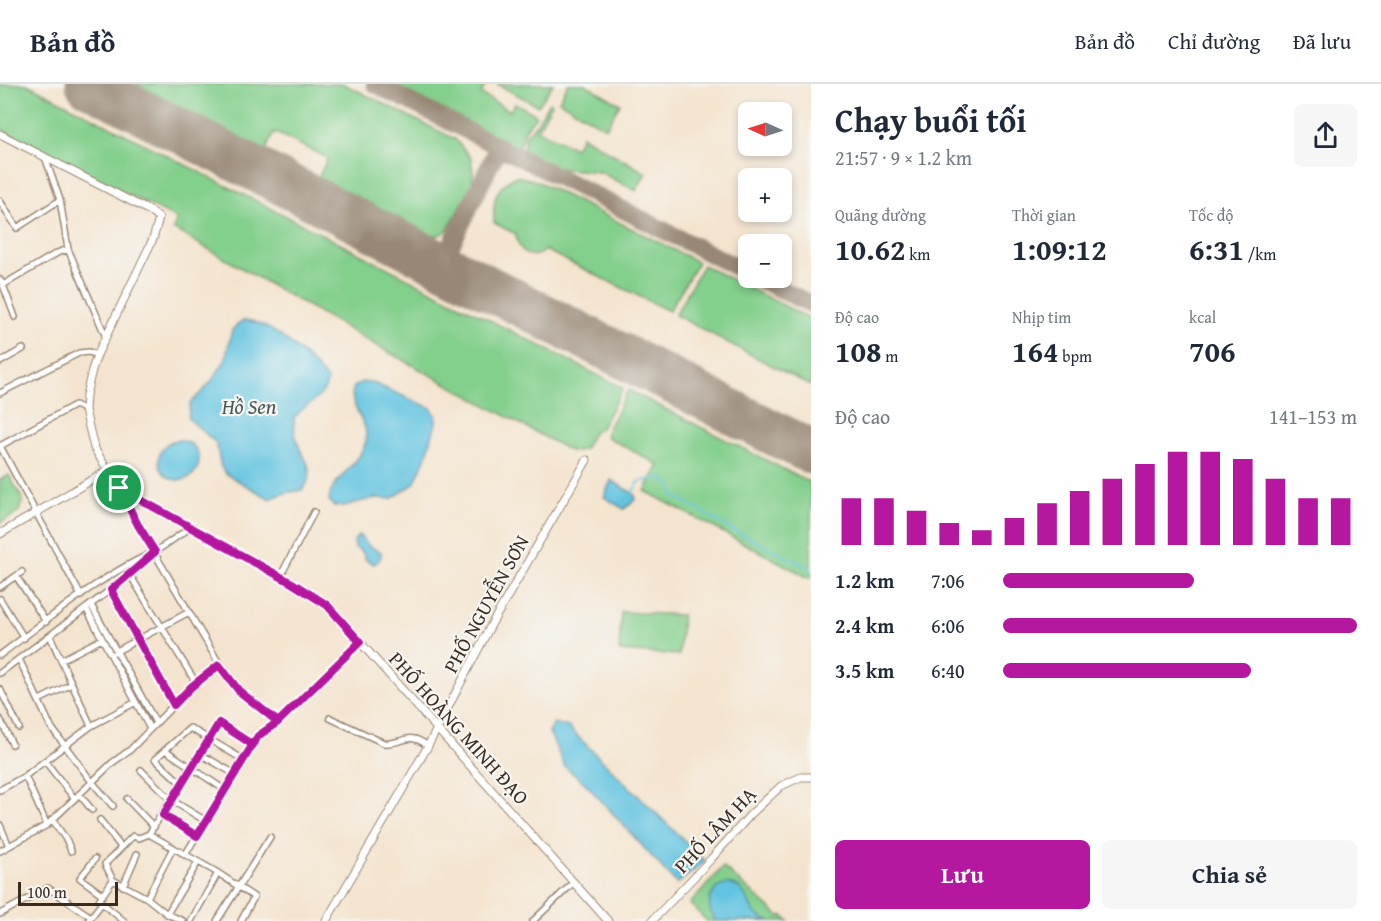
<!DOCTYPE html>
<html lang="vi">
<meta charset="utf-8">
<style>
body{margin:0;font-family:"Gentium Book Plus",serif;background:#f6f6f7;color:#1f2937;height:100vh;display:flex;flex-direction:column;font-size:22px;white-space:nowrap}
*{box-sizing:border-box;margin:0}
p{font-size:20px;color:#747a83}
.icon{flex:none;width:33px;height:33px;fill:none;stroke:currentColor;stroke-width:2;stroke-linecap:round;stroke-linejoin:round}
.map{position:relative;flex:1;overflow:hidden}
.sheet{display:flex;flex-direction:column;background:#fff;width:570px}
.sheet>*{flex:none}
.needle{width:39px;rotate:273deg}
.tools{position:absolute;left:738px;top:18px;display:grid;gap:12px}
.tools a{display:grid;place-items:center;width:54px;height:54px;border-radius:9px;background:#fff;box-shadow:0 3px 9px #0003;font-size:30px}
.scale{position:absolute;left:18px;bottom:15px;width:100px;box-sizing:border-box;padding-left:6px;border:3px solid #3b2a1e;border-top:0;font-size:16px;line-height:21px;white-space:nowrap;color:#3b2a1e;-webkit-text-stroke:4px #f6f6f2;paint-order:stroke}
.pin{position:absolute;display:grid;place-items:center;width:51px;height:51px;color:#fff;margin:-26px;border:3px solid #fff;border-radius:50%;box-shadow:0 2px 6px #0007}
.round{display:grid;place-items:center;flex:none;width:63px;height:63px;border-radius:9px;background:#f6f6f7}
.overview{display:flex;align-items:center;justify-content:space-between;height:102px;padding:0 24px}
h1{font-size:33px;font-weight:700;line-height:45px}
.stats{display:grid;grid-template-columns:repeat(3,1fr);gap:9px;height:102px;padding:6px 24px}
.stats div{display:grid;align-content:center}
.stats b{font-size:30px;font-weight:700}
.stats small{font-size:16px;font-weight:400}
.stats p{font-size:16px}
.chart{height:168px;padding:12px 24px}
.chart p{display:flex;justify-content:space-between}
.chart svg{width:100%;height:108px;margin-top:6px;stroke:#b5179e;stroke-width:6}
.cta{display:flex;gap:12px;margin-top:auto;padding:12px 24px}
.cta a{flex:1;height:69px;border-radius:9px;background:#b5179e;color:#fff;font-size:24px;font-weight:700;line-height:69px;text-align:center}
.cta a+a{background:#f6f6f7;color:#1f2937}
ul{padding:0 24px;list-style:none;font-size:20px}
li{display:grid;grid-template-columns:96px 72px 1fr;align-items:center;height:45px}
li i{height:15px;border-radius:8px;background:#b5179e}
header{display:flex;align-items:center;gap:36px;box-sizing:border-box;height:84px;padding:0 30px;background:#fff;border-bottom:2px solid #e0e1e3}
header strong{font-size:28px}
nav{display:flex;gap:33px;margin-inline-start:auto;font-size:21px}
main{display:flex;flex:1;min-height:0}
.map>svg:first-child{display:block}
</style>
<header>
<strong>Bản đồ</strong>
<nav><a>Bản đồ</a><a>Chỉ đường</a><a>Đã lưu</a></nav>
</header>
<main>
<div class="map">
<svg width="811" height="837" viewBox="0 0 811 837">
<rect width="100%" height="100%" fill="#f6f6f2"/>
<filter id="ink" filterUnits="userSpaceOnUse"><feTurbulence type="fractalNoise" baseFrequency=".0167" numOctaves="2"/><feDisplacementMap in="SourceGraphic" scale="12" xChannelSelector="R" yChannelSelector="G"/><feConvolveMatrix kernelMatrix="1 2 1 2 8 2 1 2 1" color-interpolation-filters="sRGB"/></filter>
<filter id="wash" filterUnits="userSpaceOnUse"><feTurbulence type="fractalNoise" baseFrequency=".008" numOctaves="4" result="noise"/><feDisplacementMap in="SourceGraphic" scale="24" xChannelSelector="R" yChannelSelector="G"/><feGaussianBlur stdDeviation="1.35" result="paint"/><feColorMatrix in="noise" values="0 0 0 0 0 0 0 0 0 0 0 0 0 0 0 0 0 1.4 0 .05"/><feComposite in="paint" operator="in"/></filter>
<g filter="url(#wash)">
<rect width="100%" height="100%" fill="#f4e4cf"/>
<path fill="#83cf8c" stroke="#5f7c55" stroke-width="1.5" d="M0 0H27L623 304 601 344 594 347 584 365 572 368 381 264 173 145 177 135 0 45Z
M132 0H344L455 55 471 74 473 89 472 102 447 146C439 154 432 151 422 148L318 94 328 74 274 48 265 68Z
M383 0H481L485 2 481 10 510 27 515 19 535 30 536 32 525 46 518 67Z
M497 0H553L538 22Z
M568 0H585L620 20 606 44 559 17Z
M549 18 552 20 537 46 575 64 582 52 646 89 636 107 600 88 556 84 545 81 522 69 526 51 537 39Z
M516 92 537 97 698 178 669 227 545 166C530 179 518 167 516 150L494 139C493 115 494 104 516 92Z
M703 181 811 235V302L675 231Z
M628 306 811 399V495L645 407 659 381 607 353 606 348Z
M9 391 23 416 18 429 0 439V396Z
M621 528 682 531 679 571 619 567Z
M723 783 780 833 782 831 789 837H707L690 820Z"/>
<path fill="#63c4e1" stroke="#4f7780" stroke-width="1.5" d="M244 236C270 237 312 276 327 296 326 315 304 320 294 334 294 343 295 354 299 363 307 380 317 388 302 406L285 409 270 415 226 390 221 383 216 359 188 334 190 320 211 298 225 277 232 246 239 239Z
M362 298H371L431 324 436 331V339L427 370 415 398 411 402 391 415 375 414 343 422H333L329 416C332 392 360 382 366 357 370 338 346 321 354 303Z
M159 376a20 20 0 1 1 40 0a20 20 0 1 1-40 0Z
M611 396 634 410 636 415 624 425 604 413Z
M359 451 370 463 381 468C382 474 379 477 374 480L366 476 363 469 355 463 354 457Z
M554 639 568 643 705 777 677 800 585 699 565 683 549 648Z
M727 800C756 803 739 829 771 837H716C705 822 708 805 727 800Z"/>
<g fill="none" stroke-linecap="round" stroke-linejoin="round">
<path stroke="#63c4e1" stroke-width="2" d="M632 409 639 398 660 393 671 402 674 413 682 416 729 444 811 485"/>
<path stroke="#988776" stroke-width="18" d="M375 0 748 189
M442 180 499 62
M757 194 811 220"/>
<path stroke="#988776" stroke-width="45" d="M88 0 811 368"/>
</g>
</g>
<g filter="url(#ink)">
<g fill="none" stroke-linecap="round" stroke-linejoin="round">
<g stroke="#988776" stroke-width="8">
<path id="minor" d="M45 73 60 116 68 165 106 253
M0 117 17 144 60 116
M0 196 3 201 57 169 68 165
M3 201 15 233
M0 278 23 265
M0 309 79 269 89 268 97 271
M0 362 81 512
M0 362 75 321 85 326
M119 404 138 441 227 593 239 607 278 638
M130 491 196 599
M16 492 46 538
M280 493 314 428
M0 503 22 488
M111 506 174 621
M0 515 24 554
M91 521 156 639
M86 524 150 645
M50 552 91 642
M115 568 189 528
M0 571C48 536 95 495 150 470
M19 575 51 643 92 698 113 722
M61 576 102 555
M0 589 130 491 155 468 191 443
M0 605 19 644
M39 616 72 600
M330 634 384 659C404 661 407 646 428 662
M0 635 12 660
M165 666 225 706
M200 670 235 690
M45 677 74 714
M141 686 171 716 206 737
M25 692 47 741
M182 700 155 675 190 644 244 676
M0 706 25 692 91 642 136 618
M79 710 92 726
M127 715 154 743
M163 731 197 752
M52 735 67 757 71 767
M100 736 121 763
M0 741 9 762
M149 750 218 789 254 813 241 837
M0 767 47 741 112 679 130 666 191 603 219 581
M185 771 258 652 278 638 360 558
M95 775 80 794 103 811
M123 802 137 770
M147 814 173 764
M102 819 124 837
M0 830 48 804 91 833
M167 830 198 778
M88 837 102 819 99 816 113 796
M183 837 167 830 147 814 113 796 105 780 133 752 139 754 149 750 219 639 253 661
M191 837 218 789
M217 837 270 753
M533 837 574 798"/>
</g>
<g stroke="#988776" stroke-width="9">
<path id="tertiary" d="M0 50 150 127 159 134 153 155 97 271 92 286 86 311 85 326 94 364 119 404 292 499 327 521 608 837
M0 450 107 387
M326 837 428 662 491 541 587 376
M652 837 711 775 751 730 781 702 801 693H811"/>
</g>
<use href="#minor" stroke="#fff" stroke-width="5"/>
<use href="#tertiary" stroke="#fff" stroke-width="7"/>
</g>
</g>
<g fill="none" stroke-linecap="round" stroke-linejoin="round" filter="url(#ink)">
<g stroke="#fff" stroke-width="12">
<path id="route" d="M119 404 138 441 155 468 111 506 174 621 191 603 219 581 239 607 278 638 258 652 197 752 163 731 219 639 253 661 258 652 278 638 360 558 327 521 292 499 119 404"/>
</g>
<use href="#route" stroke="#b5179e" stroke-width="8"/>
</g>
<g text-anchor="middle" stroke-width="4.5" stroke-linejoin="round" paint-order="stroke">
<g font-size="20" fill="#3b2a1e" stroke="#f6f6f2">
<text transform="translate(486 520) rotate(-61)" y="7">PHỐ NGUYỄN SƠN</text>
<text transform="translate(459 644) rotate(48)" y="7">PHỐ HOÀNG MINH ĐẠO</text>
<text transform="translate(715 746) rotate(-47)" y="7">PHỐ LÂM HẠ</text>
</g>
<g font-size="21" font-style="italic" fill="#475858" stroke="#f6f6f2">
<text x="249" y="330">Hồ Sen</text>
</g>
</g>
</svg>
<div class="tools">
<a><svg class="needle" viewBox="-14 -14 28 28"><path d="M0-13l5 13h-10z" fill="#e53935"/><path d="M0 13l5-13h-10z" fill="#747a83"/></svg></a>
<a>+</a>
<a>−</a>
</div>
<div class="scale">100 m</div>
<div class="pin" style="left:119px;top:404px;background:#1e9e55"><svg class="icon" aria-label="arrive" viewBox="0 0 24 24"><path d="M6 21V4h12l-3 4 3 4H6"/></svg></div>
</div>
<section class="sheet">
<div class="overview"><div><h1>Chạy buổi tối</h1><p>21:57 · 9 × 1.2 km</p></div><a class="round"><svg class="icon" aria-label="share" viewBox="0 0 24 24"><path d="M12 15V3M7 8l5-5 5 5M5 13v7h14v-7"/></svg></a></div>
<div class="stats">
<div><p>Quãng đường</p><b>10.62<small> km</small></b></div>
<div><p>Thời gian</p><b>1:09:12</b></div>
<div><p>Tốc độ</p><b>6:31<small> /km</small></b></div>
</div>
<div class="stats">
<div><p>Độ cao</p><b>108<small> m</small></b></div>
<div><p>Nhịp tim</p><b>164<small> bpm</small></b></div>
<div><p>kcal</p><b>706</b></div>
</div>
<div class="chart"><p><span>Độ cao</span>141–153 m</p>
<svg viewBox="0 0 160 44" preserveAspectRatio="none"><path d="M5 44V25M15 44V25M25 44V30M35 44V35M45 44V38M55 44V33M65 44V27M75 44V22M85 44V17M95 44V11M105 44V6M115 44V6M125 44V9M135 44V17M145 44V25M155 44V25"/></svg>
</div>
<ul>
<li><b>1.2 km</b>7:06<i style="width:54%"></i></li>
<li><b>2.4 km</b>6:06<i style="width:100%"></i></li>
<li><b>3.5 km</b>6:40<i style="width:70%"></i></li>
</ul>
<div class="cta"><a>Lưu</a><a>Chia sẻ</a></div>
</section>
</main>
